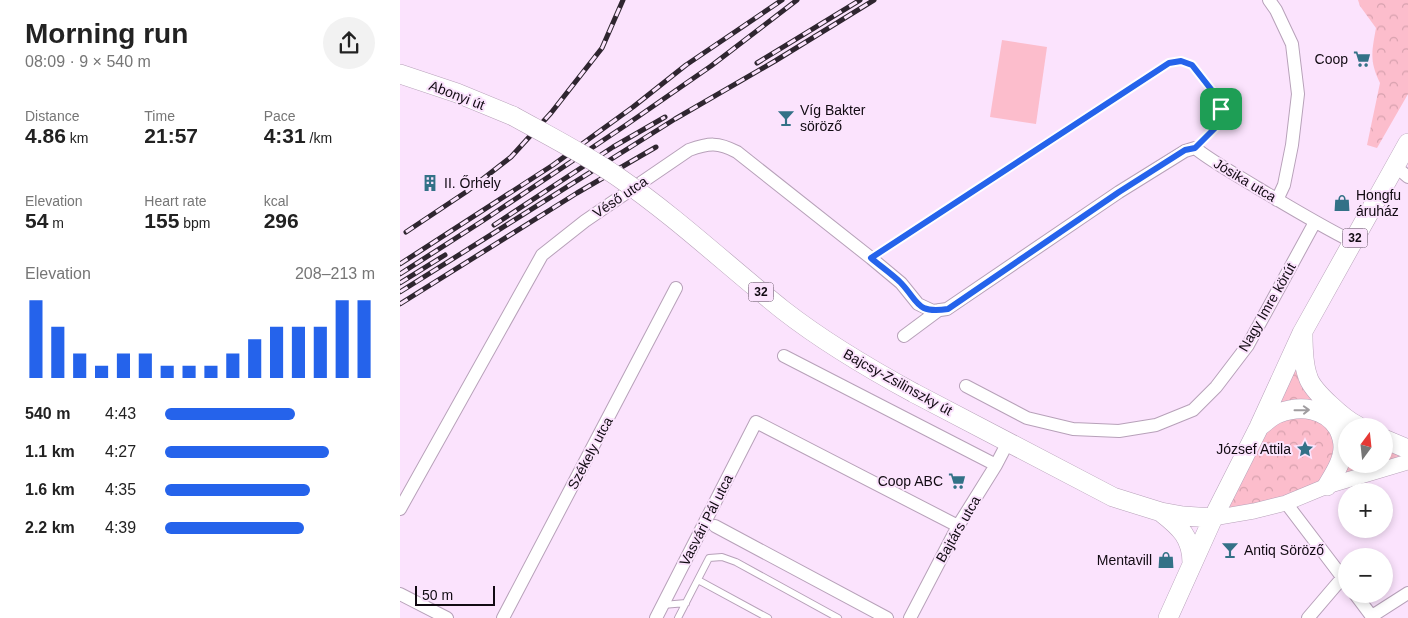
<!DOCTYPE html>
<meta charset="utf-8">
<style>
body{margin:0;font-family:Arial,sans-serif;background:#f2f2f2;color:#222;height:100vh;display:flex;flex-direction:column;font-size:19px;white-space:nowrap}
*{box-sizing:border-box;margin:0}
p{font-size:16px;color:#767676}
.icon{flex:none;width:28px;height:28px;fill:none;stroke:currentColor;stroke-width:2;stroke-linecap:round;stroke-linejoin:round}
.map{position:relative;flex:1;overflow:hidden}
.details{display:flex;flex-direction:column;background:#fff;width:400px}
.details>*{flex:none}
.needle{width:32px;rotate:15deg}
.controls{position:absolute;left:938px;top:418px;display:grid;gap:10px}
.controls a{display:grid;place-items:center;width:55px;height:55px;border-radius:50%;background:#fff;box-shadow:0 2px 8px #0003;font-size:25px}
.scale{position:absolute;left:15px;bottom:12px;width:80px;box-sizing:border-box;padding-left:5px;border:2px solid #110a12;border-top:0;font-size:14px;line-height:18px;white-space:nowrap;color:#110a12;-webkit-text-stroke:4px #fbe3fd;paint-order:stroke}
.pin{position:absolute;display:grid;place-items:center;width:42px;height:42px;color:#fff;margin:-21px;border-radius:10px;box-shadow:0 2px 8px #0006}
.round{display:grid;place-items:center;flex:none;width:52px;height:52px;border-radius:26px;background:#f2f2f2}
.summary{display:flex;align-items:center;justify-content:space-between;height:85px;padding:0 25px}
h1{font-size:28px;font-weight:600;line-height:38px}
.metrics{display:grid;grid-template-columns:repeat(3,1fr);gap:8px;height:85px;padding:5px 25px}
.metrics div{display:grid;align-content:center}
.metrics b{font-size:21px;font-weight:600}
.metrics small{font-size:14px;font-weight:400}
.metrics p{font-size:14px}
.chart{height:140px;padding:10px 25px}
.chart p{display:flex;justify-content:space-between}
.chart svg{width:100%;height:90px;margin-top:5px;stroke:#2563eb;stroke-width:6}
ul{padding:0 25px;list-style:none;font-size:16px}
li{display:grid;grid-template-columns:80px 60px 1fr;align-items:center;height:38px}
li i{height:12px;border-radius:6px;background:#2563eb}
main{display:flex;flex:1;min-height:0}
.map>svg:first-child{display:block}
</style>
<main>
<section class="details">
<div class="summary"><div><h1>Morning run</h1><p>08:09 · 9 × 540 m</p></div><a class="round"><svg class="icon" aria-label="share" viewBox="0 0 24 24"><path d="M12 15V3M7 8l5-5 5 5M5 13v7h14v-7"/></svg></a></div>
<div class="metrics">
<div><p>Distance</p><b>4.86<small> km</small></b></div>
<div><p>Time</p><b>21:57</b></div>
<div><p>Pace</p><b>4:31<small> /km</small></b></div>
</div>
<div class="metrics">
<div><p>Elevation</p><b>54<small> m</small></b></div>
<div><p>Heart rate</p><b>155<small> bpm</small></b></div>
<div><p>kcal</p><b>296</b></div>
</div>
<div class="chart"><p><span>Elevation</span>208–213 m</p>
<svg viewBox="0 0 160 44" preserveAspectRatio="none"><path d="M5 44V6M15 44V19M25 44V32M35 44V38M45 44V32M55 44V32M65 44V38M75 44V38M85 44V38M95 44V32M105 44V25M115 44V19M125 44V19M135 44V19M145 44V6M155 44V6"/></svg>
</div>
<ul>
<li><b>540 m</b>4:43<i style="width:62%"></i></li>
<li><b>1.1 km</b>4:27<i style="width:78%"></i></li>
<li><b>1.6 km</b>4:35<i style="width:69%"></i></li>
<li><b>2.2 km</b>4:39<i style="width:66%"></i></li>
</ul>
</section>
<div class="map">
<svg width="1008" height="618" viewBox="0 0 1008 618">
<defs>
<pattern id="forest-crowns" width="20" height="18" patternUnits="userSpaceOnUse" patternTransform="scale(1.25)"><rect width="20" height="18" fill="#fcbdcc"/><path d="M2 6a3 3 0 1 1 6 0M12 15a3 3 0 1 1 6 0" fill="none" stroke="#d7a1ae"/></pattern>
</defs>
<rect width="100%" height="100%" fill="#fbe3fd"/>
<path fill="url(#forest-crowns)" d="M958 0H1008V94L977 148 967 145 980 83C969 61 972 51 976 28L960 6Z
M902 333 904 361 946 426V464H984V439L1008 462 813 518Z"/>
<path fill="#fcbdcc" d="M602 40 647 47 636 124 590 117Z"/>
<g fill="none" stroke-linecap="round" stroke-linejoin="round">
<g stroke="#b7a1b9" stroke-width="8">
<path id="service" d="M471 258 769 63 781 61 792 65 814 93 821 109V122L795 148
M298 580 368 618
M263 605 286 603
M278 618 309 558 322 557 336 562 438 618"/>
</g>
<g stroke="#b7a1b9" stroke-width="14">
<path id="minor" d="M869 0 876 10 892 44 898 94 892 145 884 185 877 200
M995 166 1008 177
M504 336 539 310
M384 356 596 465
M566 386 627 418 673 429 719 431 756 425 793 410 816 387 848 345 915 222
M886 503 946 582
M0 509 142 255 185 221 289 150C309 143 318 142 337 152L471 258 501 283 518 304 533 311 547 309 719 192 785 151 795 148C814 163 835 174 856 187 888 206 919 225 953 242
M315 526 487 618
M0 594 47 618
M955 594 973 618
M972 616 1008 593
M103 618 276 288
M256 618 356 422 558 526
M510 618 558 526 596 465 608 442
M908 618 943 577"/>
</g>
<g stroke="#b7a1b9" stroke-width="16">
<path id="tertiary" d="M813 518 854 511 886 503 927 486 1008 462"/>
</g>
<g stroke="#b7a1b9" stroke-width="20">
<path id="primary" d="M0 74 57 93 113 116
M903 334C903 348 903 364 908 377 912 391 945 420 958 426
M514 393 713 497 761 512 783 516 813 518
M860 426C866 422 872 415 879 413 901 405 925 408 938 428 941 434 943 440 943 447 943 461 934 474 927 486
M984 439 1008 449
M762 513C780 527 792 538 792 563
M768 618 813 518 859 427 902 333 1008 143"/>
</g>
<use href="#service" stroke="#fff" stroke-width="6"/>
<use href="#minor" stroke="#fff" stroke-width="12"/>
<use href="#tertiary" stroke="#fff" stroke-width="15"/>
<use href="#primary" stroke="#fff" stroke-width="19"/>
<g stroke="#2f2630" stroke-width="5">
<path id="rail" d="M357 63 460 0
M94 225 213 147 265 117
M6 232 66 192 111 157 151 113 202 48 223 0
M0 264 153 165 233 107 286 65 382 0
M0 274 84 220 226 125 311 66 397 0
M0 283 45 255
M0 292 275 119 375 61 474 0
M0 304 177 193 256 147"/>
</g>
<use href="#rail" stroke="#fbe3fd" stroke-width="3" stroke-dasharray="9" stroke-linecap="butt"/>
<g stroke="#b7a1b9" stroke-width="20" stroke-linecap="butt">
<path id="primary-bridge" d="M113 116C149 136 185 154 218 177 276 217 328 266 383 310 424 342 468 368 514 393"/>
</g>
<use href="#primary-bridge" stroke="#fff" stroke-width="19"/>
</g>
<defs><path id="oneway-shaft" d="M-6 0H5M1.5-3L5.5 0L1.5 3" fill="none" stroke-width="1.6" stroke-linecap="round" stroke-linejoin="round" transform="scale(1.25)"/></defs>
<use stroke="#a09da0" href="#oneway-shaft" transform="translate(902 410) rotate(-1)"/>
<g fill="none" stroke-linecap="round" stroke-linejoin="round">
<g stroke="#fff" stroke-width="10">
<path id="route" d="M781 61 792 65 814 93 821 109V122L795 148 785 150 719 192 548 309C516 314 519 302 501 283 492 274 480 266 471 258L769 63Z"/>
</g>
<use href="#route" stroke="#2563eb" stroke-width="6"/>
</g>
<defs>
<g id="supermarket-bare" transform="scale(1.35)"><path d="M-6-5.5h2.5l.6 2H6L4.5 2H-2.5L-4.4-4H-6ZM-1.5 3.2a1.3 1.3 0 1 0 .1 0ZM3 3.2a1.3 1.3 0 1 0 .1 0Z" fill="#337187" stroke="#fbe3fd" stroke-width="2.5" paint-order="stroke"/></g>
<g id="bar-bare" transform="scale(1.35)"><path d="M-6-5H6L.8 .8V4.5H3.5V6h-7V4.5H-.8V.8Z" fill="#337187" stroke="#fbe3fd" stroke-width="2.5" paint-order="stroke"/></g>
<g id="building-bare" transform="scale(1.35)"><path d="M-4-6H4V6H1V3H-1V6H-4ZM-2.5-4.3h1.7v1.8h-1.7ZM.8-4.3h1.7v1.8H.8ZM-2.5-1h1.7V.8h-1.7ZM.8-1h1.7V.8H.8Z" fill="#337187" stroke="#fbe3fd" stroke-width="2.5" paint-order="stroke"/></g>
<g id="shop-bare" transform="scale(1.35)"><path d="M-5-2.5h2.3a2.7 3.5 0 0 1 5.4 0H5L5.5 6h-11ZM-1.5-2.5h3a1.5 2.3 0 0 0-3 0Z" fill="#337187" stroke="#fbe3fd" stroke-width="2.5" paint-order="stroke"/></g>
<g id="sight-bare" transform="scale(1.35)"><path d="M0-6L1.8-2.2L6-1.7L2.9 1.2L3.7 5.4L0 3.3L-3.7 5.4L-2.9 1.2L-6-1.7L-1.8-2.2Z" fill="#337187" stroke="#fbe3fd" stroke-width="2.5" paint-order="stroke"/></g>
</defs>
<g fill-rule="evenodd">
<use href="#supermarket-bare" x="962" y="59"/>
<use href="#bar-bare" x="386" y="118"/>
<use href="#building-bare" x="30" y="183"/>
<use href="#shop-bare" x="942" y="203"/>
<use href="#sight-bare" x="905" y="449"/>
<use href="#supermarket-bare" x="557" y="481"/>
<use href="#bar-bare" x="830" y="550"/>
<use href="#shop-bare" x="766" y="560"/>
</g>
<g text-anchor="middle" stroke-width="4" stroke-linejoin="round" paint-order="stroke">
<g fill="#fbe3fd" stroke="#574b58" stroke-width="1">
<rect x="942.5" y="228.5" width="25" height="19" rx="4"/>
<rect x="348.5" y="282.5" width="25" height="19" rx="4"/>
</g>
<g font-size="12" font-weight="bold" fill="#110a12">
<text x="955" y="242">32</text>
<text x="361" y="296">32</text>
</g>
<g font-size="14" fill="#110a12" stroke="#fbe3fd" text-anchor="end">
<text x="948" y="64">Coop</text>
<text x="400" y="115" text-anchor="start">Víg Bakter<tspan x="400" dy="16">söröző</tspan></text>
<text x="44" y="188" text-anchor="start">II. Őrhely</text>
<text x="956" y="200" text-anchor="start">Hongfu<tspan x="956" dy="16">áruház</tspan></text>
<text x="891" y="454">József Attila</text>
<text x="543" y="486">Coop ABC</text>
<text x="844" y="555" text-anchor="start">Antiq Söröző</text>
<text x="752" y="565">Mentavill</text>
</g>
<g font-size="14" fill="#110a12" stroke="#fbe3fd">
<text transform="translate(57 95) rotate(21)" y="5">Abonyi út</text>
<text transform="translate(845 180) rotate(31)" y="5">Jósika utca</text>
<text transform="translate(220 197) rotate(-34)" y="5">Véső utca</text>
<text transform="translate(867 307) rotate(-60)" y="5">Nagy Imre körút</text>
<text transform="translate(498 382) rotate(29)" y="5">Bajcsy-Zsilinszky út</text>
<text transform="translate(190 453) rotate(-62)" y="5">Székely utca</text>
<text transform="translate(306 520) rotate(-63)" y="5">Vasvári Pál utca</text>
<text transform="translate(558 529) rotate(-60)" y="5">Bajtárs utca</text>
</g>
</g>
</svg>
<div class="controls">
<a><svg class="needle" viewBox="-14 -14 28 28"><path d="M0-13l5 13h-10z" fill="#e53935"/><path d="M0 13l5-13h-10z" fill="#767676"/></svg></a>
<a>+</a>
<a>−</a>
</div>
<div class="scale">50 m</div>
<div class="pin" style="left:821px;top:109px;background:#1e9e55"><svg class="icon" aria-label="arrive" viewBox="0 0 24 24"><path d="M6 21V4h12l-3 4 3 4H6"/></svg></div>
</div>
</main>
